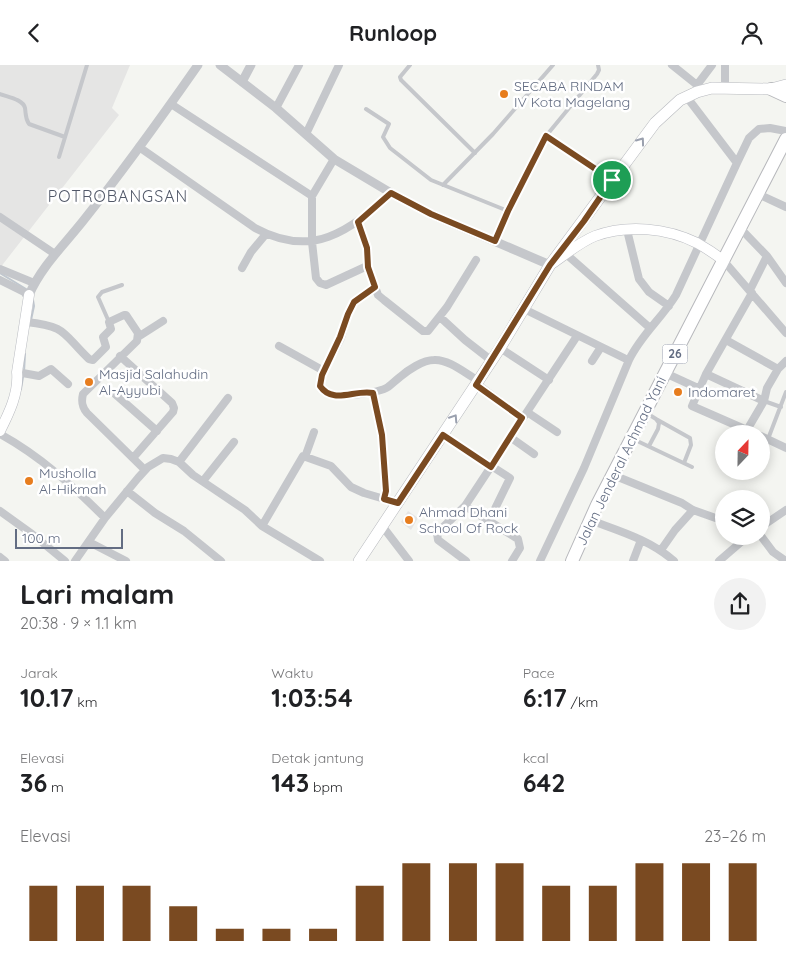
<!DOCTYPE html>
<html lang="id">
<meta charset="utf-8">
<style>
body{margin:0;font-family:Quicksand,sans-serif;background:#f2f2f2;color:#202124;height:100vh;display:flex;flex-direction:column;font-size:19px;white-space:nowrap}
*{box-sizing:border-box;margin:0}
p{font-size:16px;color:#757577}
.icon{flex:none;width:28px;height:28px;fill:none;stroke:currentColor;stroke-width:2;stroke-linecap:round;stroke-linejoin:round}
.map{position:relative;height:496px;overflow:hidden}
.drawer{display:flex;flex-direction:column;background:#fff;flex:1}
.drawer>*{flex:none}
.needle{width:32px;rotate:22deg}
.tools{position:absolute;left:715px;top:360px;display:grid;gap:10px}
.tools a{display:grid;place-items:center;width:55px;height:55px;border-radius:50%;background:#fff;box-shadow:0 2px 12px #0003;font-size:25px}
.scale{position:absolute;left:15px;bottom:12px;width:108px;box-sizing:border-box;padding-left:5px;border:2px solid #636d83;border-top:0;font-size:14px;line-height:18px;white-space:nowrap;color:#636d83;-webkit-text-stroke:4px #fff;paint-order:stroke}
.pin{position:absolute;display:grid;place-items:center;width:42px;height:42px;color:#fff;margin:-21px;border:2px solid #fff;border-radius:50%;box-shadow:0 1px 5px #0007}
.round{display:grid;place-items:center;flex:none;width:52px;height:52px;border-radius:26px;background:#f2f2f2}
.overview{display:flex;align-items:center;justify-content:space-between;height:85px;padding:0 20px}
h1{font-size:28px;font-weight:800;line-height:38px}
.metrics{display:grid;grid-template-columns:repeat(3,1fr);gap:8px;height:85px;padding:5px 20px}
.metrics div{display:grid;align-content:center}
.metrics b{font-size:25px;font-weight:800}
.metrics small{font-size:14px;font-weight:400}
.metrics p{font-size:14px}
.chart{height:140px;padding:10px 20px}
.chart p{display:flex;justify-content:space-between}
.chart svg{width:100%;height:90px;margin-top:5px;stroke:#7a4a21;stroke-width:6}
header{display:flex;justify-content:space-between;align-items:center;height:65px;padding:0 20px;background:#fff;font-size:22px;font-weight:800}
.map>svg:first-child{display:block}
</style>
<header><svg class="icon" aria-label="back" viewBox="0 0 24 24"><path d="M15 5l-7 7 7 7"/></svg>Runloop<svg class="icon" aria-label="person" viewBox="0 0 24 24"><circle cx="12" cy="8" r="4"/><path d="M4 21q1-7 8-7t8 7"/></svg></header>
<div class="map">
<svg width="786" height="496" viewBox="0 0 786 496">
<rect width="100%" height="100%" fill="#f4f5f1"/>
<path fill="#e5e5e4" d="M0 0H130L112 43 119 50 0 203Z
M408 446 418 453 411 465 401 457Z"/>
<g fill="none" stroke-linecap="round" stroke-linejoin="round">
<path stroke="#c0c7cf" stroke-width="2" d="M0 208 26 224
M31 255 34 241 33 235
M24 307 25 289
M21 324 23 312"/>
<g stroke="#b9bbc1" stroke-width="11">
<path id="secondary" d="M553 198C566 189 580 177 595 171 627 159 667 163 697 178 706 183 715 189 723 195
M0 366C9 348 19 328 17 307L29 230"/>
</g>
<g stroke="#b7b9be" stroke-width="12">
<path id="primary" d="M359 496 500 283 550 200 655 58 680 35 697 27 712 23 771 24 786 20"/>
</g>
<g stroke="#b7b8bc" stroke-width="14">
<path id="trunk" d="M771 24 786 31
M572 496 597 440 786 74"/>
</g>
<path stroke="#c5c7cb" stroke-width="4" d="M410 0 400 12 401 15 475 88
M0 29C7 32 23 34 25 43 26 49 25 53 29 59L65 72
M366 44 389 59 383 72 390 83 431 115 508 146 496 175
M546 71 612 115
M59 92 87 0
M443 120 493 69 553 0
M508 146 546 71 597 9 599 5 598 0
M109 257 98 232 102 227 122 220
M764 336 781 342
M648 349 656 354 659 358 658 364 649 381
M656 354 690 373 691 380 684 398
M633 374 692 402
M768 374 786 327"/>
<path stroke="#c5c7cb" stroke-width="8" d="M672 0 697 20
M725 0V23
M697 27V20L712 0
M171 39 312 131
M276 43 299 0
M306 69 339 0
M139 82 255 163C312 194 349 167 391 128
M334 94 312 131V177L316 213 320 218 326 220 365 202 368 203 375 222 354 237 348 249 341 273 322 310 320 321C323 324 324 327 328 329 338 333 379 328 388 322 392 319 396 315 400 312 408 305 423 295 434 295 449 294 466 309 479 316
M737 98 749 73 759 64 770 63 786 66
M758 129 786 142
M0 152 55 189
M358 157 367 183 368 203
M740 163 767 191 786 218
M627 165 639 214 649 227 669 241
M566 189 650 263
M723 195 786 268
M242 203 251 187 266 169
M0 204 34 218
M0 215 24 227 28 232
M375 222 378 230 384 235 423 266H428L447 242 476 195
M750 225 767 191
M752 228 706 309 692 341 756 369
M524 244 624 293
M440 252 465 275 492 296
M26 257C67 261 62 268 89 294L93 295 106 282 103 272 111 264 109 257 124 250H126L138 268 137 276 83 329C81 337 82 342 87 348L145 405
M138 272 163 256
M726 275 778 304
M279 281 324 306
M500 283 549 315
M120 291 172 338 174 343 173 347 133 393
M592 296 601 282
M17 307 39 311 51 304 68 319
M665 308 700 324
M706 309 764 336
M477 319 522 353
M373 328 382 370 386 427 384 434
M115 329 157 366
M527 347 557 367
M747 365 764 336 767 323 778 304 786 296
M0 369C40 391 73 421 105 453
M443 370 510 413 489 456
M761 371 786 383
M510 372 534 389
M305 392 314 367
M179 397 228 333
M613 410 682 438 693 445 724 456
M203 416 234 377
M127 426 155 448 184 466 221 496
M465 441 577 271
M0 446 32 469 65 496
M590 455C619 466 651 475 674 496
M262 461 303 391 331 401 351 422 364 428 398 438
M383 462 409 496
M761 462 786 445
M761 471 773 487 786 496
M89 477 126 496
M661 485 675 465 693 445
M0 492 5 496
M75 496 105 453 138 413 148 402 163 393 171 394 179 397 193 410 245 445 262 461 320 496
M466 496 438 475 437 468 465 441 518 474 520 483 512 496
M540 496 584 403 629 295C641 270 662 253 676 230L737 98 686 31
M633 496 641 475
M719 496 748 471"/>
<path stroke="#c5c7cb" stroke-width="9" d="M220 0 276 43 334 94 391 128 431 149 550 200
M242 17 251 0
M29 230C41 202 64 180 83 156 123 106 161 53 198 0"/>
<use href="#secondary" stroke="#fff" stroke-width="10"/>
<use href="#primary" stroke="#fff" stroke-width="11"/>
<use href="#trunk" stroke="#fff" stroke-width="12"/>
</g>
<defs><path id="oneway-chevron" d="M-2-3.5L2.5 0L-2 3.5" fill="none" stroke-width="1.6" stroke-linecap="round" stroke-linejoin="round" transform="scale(1.25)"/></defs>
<g stroke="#9aa0ae">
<use href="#oneway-chevron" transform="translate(641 76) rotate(-54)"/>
<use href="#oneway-chevron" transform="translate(454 353) rotate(-57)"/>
</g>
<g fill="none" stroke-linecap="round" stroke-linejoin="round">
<g stroke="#fff" stroke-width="10">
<path id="route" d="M546 71 612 115 584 156 550 200 476 320 522 353 491 402 443 370 398 438 384 434 386 426 382 370 373 328C355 324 333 340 320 321L322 310 340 272 348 249 354 237 375 222 368 202 367 183 358 157 391 128 431 149 495 176 508 146Z"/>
</g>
<use href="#route" stroke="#7a4a21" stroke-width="6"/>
</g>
<g fill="#e77d1e" stroke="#fff" stroke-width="2">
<circle cx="504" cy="29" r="5"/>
<circle cx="89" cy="317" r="5"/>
<circle cx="678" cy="327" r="5"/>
<circle cx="29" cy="416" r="5"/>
<circle cx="409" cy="455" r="5"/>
</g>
<g text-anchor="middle" stroke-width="5" stroke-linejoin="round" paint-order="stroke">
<rect fill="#fff" stroke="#9299a8" stroke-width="1" x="662.5" y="279.5" width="25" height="19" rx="4"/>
<g font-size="12" font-weight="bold" fill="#636d83">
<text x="675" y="293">26</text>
</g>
<g font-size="14" fill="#636d83" stroke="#fff" text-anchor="start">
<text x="514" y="26">SECABA RINDAM<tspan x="514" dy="16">IV Kota Magelang</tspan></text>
<text x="99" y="314">Masjid Salahudin<tspan x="99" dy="16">Al-Ayyubi</tspan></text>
<text x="688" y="332">Indomaret</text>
<text x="39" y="413">Musholla<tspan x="39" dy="16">Al-Hikmah</tspan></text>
<text x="419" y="452">Ahmad Dhani<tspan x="419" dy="16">School Of Rock</tspan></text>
</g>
<g font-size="14" fill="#636d83" stroke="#fff">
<text transform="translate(621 396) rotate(-64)" y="5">Jalan Jenderal Achmad Yani</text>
</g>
<g font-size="16" letter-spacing="1" fill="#515868" stroke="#fff">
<text x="118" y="137">POTROBANGSAN</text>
</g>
</g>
</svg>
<div class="tools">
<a><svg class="needle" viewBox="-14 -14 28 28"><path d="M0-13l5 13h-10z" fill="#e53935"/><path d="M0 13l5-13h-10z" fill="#757577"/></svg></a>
<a><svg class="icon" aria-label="layers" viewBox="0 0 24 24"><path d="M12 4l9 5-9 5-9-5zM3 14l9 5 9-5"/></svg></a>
</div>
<div class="scale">100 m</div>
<div class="pin" style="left:612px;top:115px;background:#1e9e55"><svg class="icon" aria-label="arrive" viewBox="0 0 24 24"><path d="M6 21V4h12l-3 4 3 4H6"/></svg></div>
</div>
<section class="drawer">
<div class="overview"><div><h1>Lari malam</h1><p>20:38 · 9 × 1.1 km</p></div><a class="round"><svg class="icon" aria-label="share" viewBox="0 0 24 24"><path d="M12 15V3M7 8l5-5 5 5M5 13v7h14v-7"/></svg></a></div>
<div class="metrics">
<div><p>Jarak</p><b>10.17<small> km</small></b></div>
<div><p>Waktu</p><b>1:03:54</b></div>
<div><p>Pace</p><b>6:17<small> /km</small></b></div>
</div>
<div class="metrics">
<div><p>Elevasi</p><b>36<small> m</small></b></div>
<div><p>Detak jantung</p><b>143<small> bpm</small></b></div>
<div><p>kcal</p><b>642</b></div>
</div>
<div class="chart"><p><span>Elevasi</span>23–26 m</p>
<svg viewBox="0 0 160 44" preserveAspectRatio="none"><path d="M5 44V17M15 44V17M25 44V17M35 44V27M45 44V38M55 44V38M65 44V38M75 44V17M85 44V6M95 44V6M105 44V6M115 44V17M125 44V17M135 44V6M145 44V6M155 44V6"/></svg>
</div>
</section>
